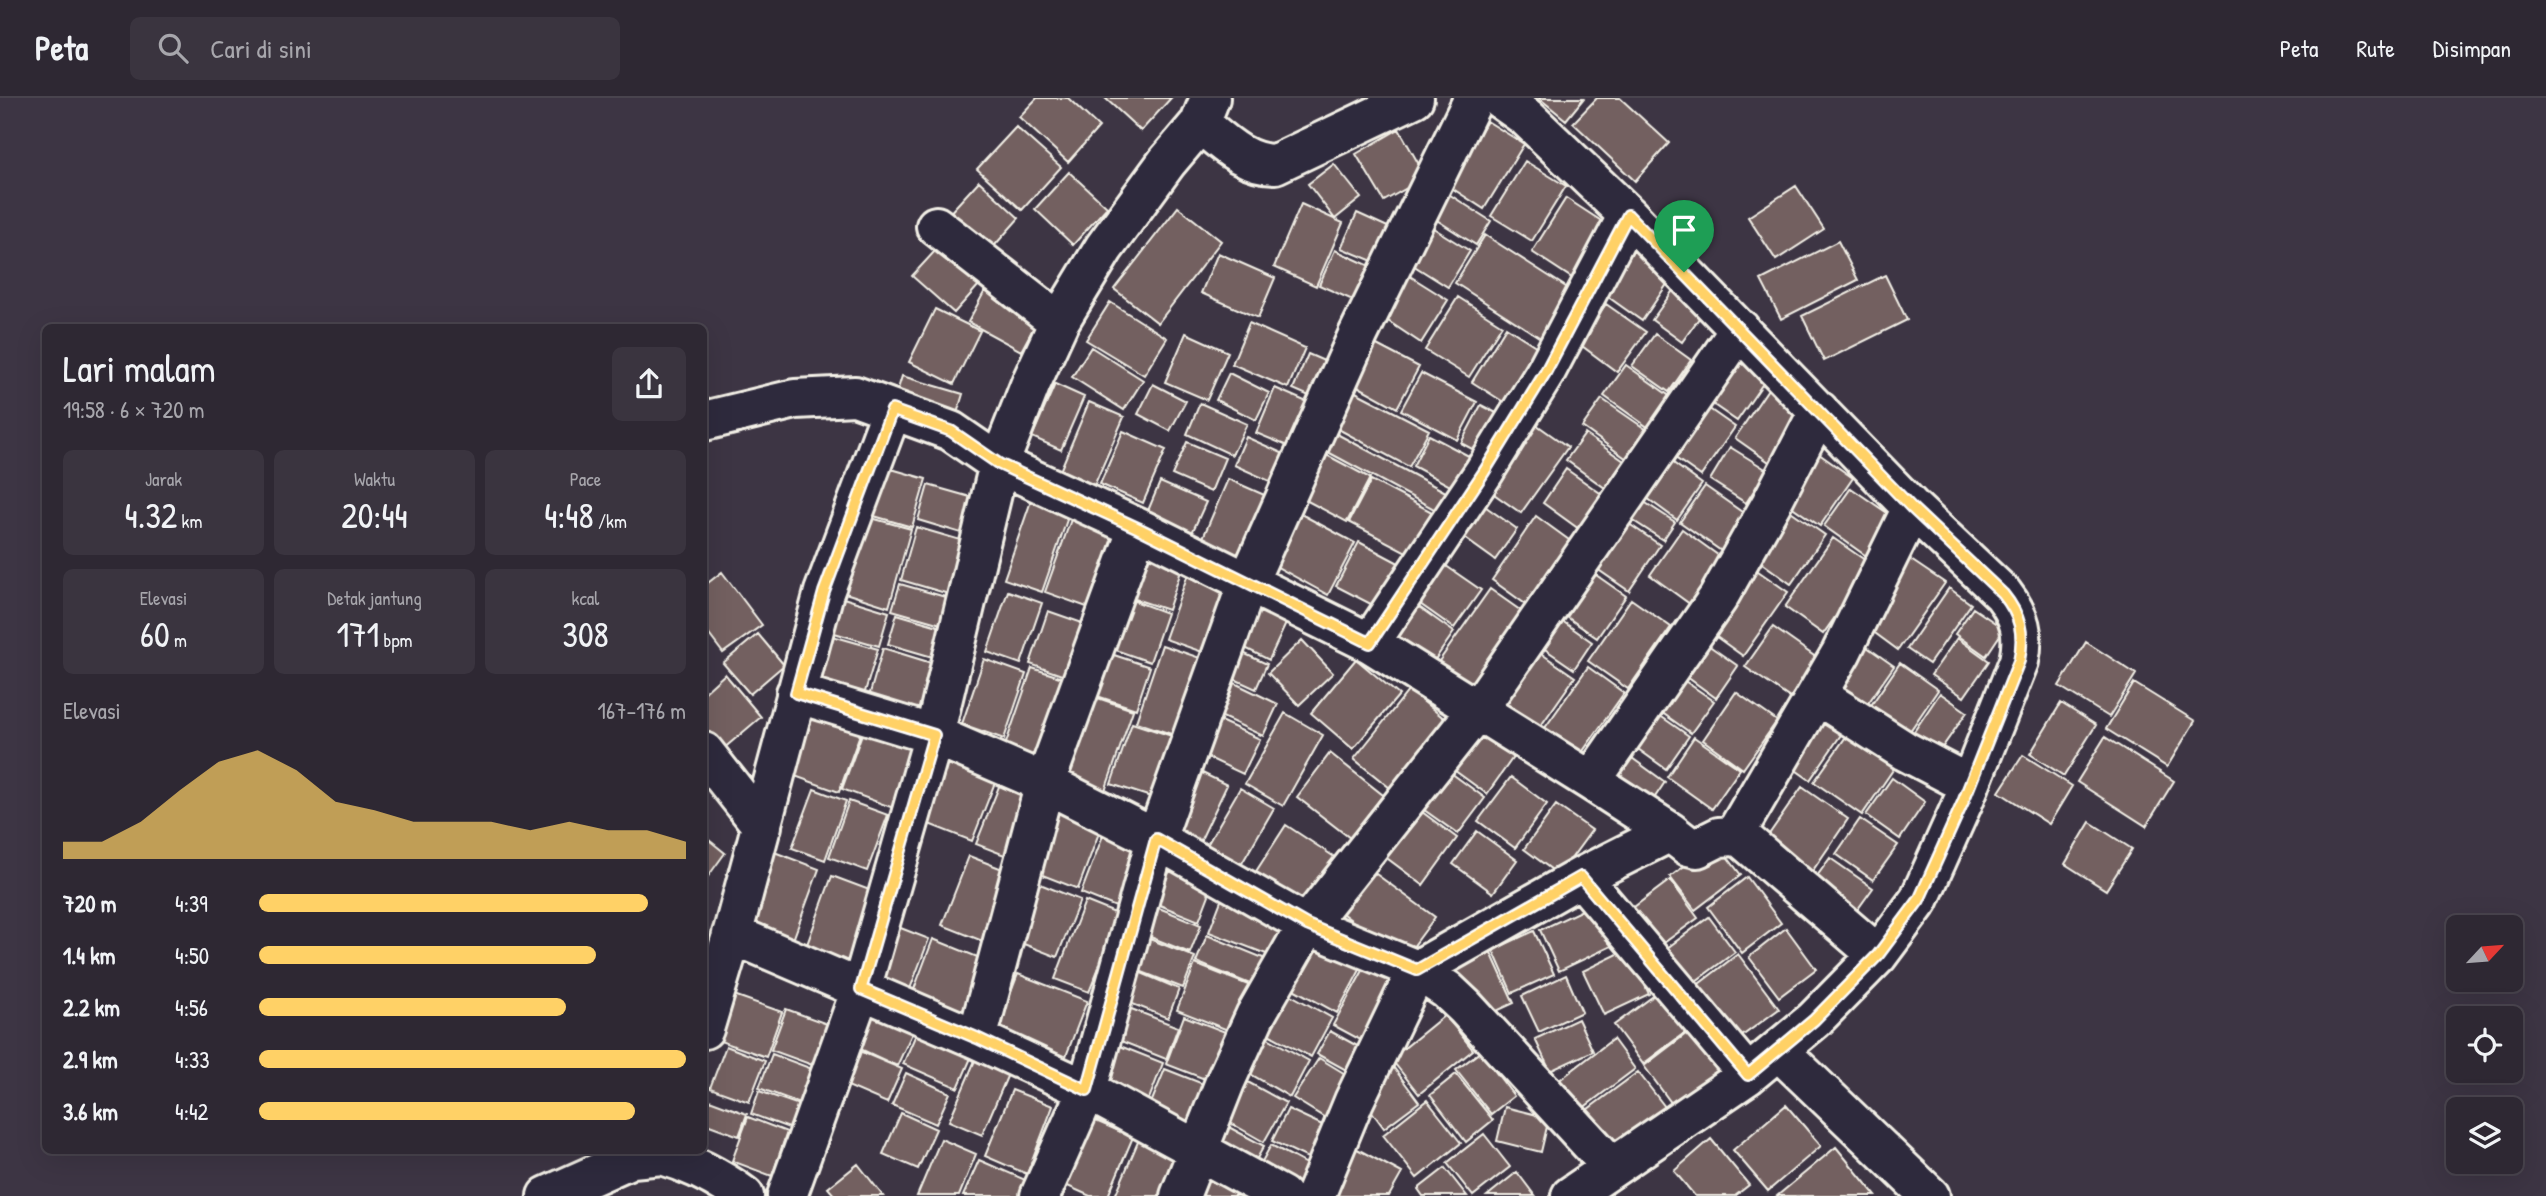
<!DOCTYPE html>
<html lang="id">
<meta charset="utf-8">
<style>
body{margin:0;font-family:"Patrick Hand",sans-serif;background:#3a343f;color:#f1f3f6;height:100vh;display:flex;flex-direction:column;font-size:26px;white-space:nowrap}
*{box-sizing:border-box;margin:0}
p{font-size:23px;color:#a7a6ac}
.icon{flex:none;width:38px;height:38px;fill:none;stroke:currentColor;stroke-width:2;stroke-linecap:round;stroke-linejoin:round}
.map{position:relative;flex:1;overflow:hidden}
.sheet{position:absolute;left:42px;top:226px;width:665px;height:830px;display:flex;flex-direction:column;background:#2e2833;border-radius:10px;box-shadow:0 7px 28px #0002,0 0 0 2px #49444e}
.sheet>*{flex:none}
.needle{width:46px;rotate:64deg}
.fabs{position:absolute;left:2446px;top:817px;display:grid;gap:14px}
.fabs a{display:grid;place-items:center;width:77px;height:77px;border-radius:10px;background:#2e2833;box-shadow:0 7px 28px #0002,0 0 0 2px #49444e;font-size:35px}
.pin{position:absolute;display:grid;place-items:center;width:60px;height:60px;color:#fff;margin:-72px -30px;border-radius:50% 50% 50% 0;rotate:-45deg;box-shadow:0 0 7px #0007}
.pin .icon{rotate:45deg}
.round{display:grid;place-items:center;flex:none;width:74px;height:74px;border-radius:10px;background:#3a343f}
.headline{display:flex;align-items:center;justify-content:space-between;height:119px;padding:0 21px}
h1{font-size:38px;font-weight:600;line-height:52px}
.figures{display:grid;grid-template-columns:repeat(3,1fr);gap:10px;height:119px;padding:7px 21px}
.figures div{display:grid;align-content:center;border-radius:10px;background:#3a343f;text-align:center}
.figures b{font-size:35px;font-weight:600}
.figures small{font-size:19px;font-weight:400}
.figures p{font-size:19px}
.chart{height:196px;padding:14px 21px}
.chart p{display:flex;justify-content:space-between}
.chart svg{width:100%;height:126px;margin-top:7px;fill:#ffd166;opacity:.7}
ul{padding:0 21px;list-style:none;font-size:23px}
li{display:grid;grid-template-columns:112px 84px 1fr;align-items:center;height:52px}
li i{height:18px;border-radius:9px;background:#ffd166}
header{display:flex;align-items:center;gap:42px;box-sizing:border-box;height:98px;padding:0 35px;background:#2e2833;border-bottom:2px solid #49444e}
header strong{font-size:33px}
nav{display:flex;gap:38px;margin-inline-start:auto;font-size:24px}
.search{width:490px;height:63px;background:#3a343f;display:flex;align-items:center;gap:18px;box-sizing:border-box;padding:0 24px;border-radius:10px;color:#a7a6ac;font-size:26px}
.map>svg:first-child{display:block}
</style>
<header>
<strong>Peta</strong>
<div class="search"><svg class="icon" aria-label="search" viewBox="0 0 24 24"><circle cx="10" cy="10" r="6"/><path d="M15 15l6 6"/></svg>Cari di sini</div>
<nav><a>Peta</a><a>Rute</a><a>Disimpan</a></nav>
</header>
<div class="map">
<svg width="2546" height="1098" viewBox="0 0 2546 1098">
<rect width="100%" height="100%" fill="#3d3544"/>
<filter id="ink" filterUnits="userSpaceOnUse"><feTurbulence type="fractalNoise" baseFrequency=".0143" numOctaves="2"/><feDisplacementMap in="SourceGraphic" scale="14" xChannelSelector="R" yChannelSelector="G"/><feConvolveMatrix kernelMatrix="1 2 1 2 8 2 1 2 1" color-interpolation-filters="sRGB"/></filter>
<g filter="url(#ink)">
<path fill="#736060" stroke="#f4f1e8" stroke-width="2" d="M1037 0H1068L1099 29 1068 64 1019 19Z
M1105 0H1171L1141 33Z
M1539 0H1584L1566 22Z
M1597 0H1620L1669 45 1635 83 1573 25Z
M1487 23 1524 46 1484 111 1447 87Z
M1016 29 1061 69 1022 112 977 71Z
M1399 31 1426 79 1384 103 1356 56Z
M1525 63 1566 88 1532 143 1491 118Z
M1334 66 1361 100 1335 121 1308 86Z
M1069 74 1107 109 1073 147 1035 111Z
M979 83 1019 120 987 156 946 119Z
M1436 88 1491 123 1476 147 1421 112Z
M1796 88 1824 131 1776 162 1748 119Z
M1566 100 1609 128 1575 182 1532 154Z
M1301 106 1343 125 1316 188 1274 169Z
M1178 109 1221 143 1158 225 1114 191Z
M1357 115 1401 135 1387 169 1341 150Z
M1422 123 1470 153 1448 189 1400 159Z
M1485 137 1580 198 1550 246 1455 185Z
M946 141 987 178 954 215 912 178Z
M1631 142 1676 173 1642 223 1597 191Z
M1838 143 1858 182 1781 221 1761 182Z
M1335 152 1381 173 1366 208 1319 187Z
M1218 155 1275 180 1258 220 1201 195Z
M1405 175 1448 202 1421 245 1379 217Z
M1885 177 1907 222 1824 263 1802 218Z
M1679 184 1709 206 1682 244 1652 222Z
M988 187 1041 216 1021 253 968 224Z
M1458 199 1502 227 1469 279 1425 252Z
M1110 204 1167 240 1144 277 1086 242Z
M1606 206 1646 234 1617 274 1578 245Z
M935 211 980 233 954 286 909 264Z
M1249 225 1305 250 1288 290 1232 266Z
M1506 229 1548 256 1513 310 1472 284Z
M1186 235 1228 254 1207 302 1165 284Z
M1655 236 1691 262 1669 294 1632 268Z
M1371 244 1419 269 1397 310 1350 284Z
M1091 249 1143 282 1124 312 1072 279Z
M1728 254 1766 281 1737 323 1698 296Z
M1308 256 1338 269 1323 304 1293 291Z
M1626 267 1671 299 1649 330 1604 298Z
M1229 275 1269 295 1256 322 1216 302Z
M1421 275 1477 304 1457 342 1401 312Z
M902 278 963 296 955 322 894 304Z
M1055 286 1084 299 1061 352 1032 339Z
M1153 286 1186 303 1170 333 1138 316Z
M1344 288 1429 332 1409 369 1325 324Z
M1275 290 1316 308 1297 352 1256 335Z
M1768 291 1806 318 1772 366 1735 340Z
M1602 301 1647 332 1627 361 1582 329Z
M1698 303 1735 329 1701 378 1664 352Z
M1089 304 1124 319 1094 388 1060 373Z
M1200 305 1247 326 1232 357 1187 336Z
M1481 307 1508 321 1487 359 1461 345Z
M1530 322 1568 349 1521 415 1484 389Z
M1123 333 1166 352 1143 405 1100 386Z
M1335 335 1457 400 1447 418 1326 353Z
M1585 336 1624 363 1605 390 1566 362Z
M1429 337 1482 365 1465 396 1413 368Z
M1246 339 1293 360 1281 388 1234 367Z
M1187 344 1225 360 1211 394 1172 377Z
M1730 349 1767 372 1746 405 1710 382Z
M1812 351 1853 380 1820 428 1778 399Z
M1321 354 1370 380 1347 424 1298 398Z
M1661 356 1702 386 1677 422 1636 392Z
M881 368 926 381 912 429 867 416Z
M1566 371 1603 397 1579 431 1543 405Z
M1228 381 1278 403 1249 470 1199 449Z
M1371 382 1432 414 1410 456 1349 424Z
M1160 384 1206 404 1192 435 1147 415Z
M928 387 981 402 971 438 918 422Z
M1705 388 1752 421 1727 457 1680 424Z
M1851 390 1896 421 1869 460 1824 428Z
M1635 398 1675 424 1663 442 1623 416Z
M1032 400 1070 413 1042 494 1004 481Z
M1482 406 1517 431 1495 462 1460 437Z
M1785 409 1825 437 1791 486 1751 457Z
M1074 413 1123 430 1095 512 1045 494Z
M1299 415 1355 445 1328 497 1272 466Z
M864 418 911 431 889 509 842 494Z
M1536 418 1580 450 1535 513 1492 482Z
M1619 419 1660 447 1629 493 1587 464Z
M916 429 967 444 952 497 901 482Z
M1682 431 1726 463 1694 509 1650 477Z
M1833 440 1872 467 1823 536 1785 509Z
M1359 444 1410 471 1386 514 1336 488Z
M1137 454 1182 470 1168 512 1123 497Z
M1905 458 1945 485 1898 552 1860 524Z
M1439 463 1481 492 1454 530 1413 501Z
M1748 466 1788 494 1743 558 1704 530Z
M1586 470 1626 498 1597 540 1557 512Z
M722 474 762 527 723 555 704 530V488Z
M1188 476 1232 491 1211 557 1165 541Z
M900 486 956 502 948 528 892 512Z
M1949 490 1971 506 1929 566 1907 551Z
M1490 491 1534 522 1481 597 1437 566Z
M1008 493 1042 505 1021 566 987 554Z
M1121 498 1167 515 1150 564 1104 548Z
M840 499 889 514 879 548 831 534Z
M1251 499 1290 517 1269 562 1231 543Z
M1631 501 1671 529 1628 591 1588 563Z
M1412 504 1454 534 1434 563 1391 533Z
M1973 510 2004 531 1986 558 1955 536Z
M1048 513 1094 529 1076 582 1030 566Z
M897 516 945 530 936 560 888 546Z
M1555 518 1592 544 1574 571 1536 545Z
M1773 529 1817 560 1790 600 1745 569Z
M758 536 784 567 750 596 723 565Z
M829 537 878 551 864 597 815 583Z
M1698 540 1738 568 1716 600 1676 571Z
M1957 540 1989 563 1964 599 1931 577Z
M1302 542 1333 575 1299 607 1268 575Z
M1857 542 1894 568 1864 611 1828 585Z
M2086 544 2136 576 2109 619 2059 588Z
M1162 547 1206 562 1180 639 1136 624Z
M883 550 938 567 923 619 868 602Z
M1536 552 1575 579 1535 636 1497 609Z
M1102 553 1150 569 1136 611 1088 595Z
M1243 555 1267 566 1256 591 1232 580Z
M984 561 1026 576 1004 641 962 626Z
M1356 561 1399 597 1353 651 1311 615Z
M1900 565 1938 592 1901 646 1863 619Z
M1588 569 1624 595 1578 660 1542 634Z
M1032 570 1075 584 1048 663 1005 648Z
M1673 575 1714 603 1691 635 1651 607Z
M725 576 761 619 716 657 704 642V595Z
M1220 578 1278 606 1263 638 1205 611Z
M2134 585 2195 623 2167 669 2106 631Z
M1409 592 1451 626 1395 694 1354 661Z
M1736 594 1777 623 1743 671 1703 642Z
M1940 595 1967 614 1939 654 1913 635Z
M1089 597 1133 612 1105 693 1062 678Z
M2061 605 2096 627 2064 678 2030 656Z
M1817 607 1847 628 1810 682 1780 661Z
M817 608 864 625 839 694 792 677Z
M1646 608 1689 638 1666 671 1624 641Z
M1285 615 1323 637 1283 708 1245 686Z
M1207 617 1260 641 1243 676 1192 652Z
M867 622 921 643 896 711 842 691Z
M1132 625 1178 640 1157 701 1111 686Z
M1475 629 1514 658 1487 696 1447 667Z
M1850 633 1897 666 1862 717 1814 684Z
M1694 639 1740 671 1712 711 1667 679Z
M2105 639 2174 683 2146 728 2077 684Z
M1621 652 1665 684 1647 711 1602 679Z
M948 653 999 674 972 743 921 723Z
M1330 655 1383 697 1350 740 1297 699Z
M2023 657 2072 688 2049 726 1999 694Z
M1190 669 1227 687 1197 750 1160 733Z
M1447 672 1485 700 1458 736 1420 709Z
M1004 676 1039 690 1012 760 976 746Z
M1511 679 1547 706 1515 750 1478 723Z
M1892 680 1925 704 1900 741 1866 717Z
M1802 689 1848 721 1809 778 1763 745Z
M1240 690 1274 710 1237 774 1203 754Z
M814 691 846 703 825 762 792 750Z
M849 703 888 717 867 773 829 759Z
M1053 704 1103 724 1078 791 1027 771Z
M1556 707 1592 732 1559 777 1524 751Z
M1414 708 1457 740 1423 787 1380 755Z
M1860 721 1898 747 1873 782 1836 756Z
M2090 724 2132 751 2106 792 2065 766Z
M1107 727 1148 743 1121 811 1081 795Z
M1286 727 1336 760 1303 811 1253 778Z
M1477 733 1517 762 1493 795 1453 766Z
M704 738 725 755 704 784Z
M1716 744 1741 777 1695 812 1670 779Z
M769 752 819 771 790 850 740 832Z
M969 758 1018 777 990 846 942 827Z
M1830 760 1873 790 1855 815 1812 785Z
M1173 764 1215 781 1199 823 1157 806Z
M1365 768 1435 819 1404 861 1335 810Z
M832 778 883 797 856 871 805 852Z
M1747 779 1781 825 1742 855 1708 809Z
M1030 782 1080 802 1057 859 1008 840Z
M1670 782 1698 820 1650 855 1622 818Z
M1225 792 1290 819 1274 859 1209 834Z
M1085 803 1120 817 1089 894 1055 881Z
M1599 804 1618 845 1559 873 1540 832Z
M1149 806 1201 827 1190 855 1138 834Z
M1709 819 1735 854 1681 894 1655 859Z
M898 829 929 841 910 891 878 879Z
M1786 830 1816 871 1779 899 1749 859Z
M1534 833 1554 876 1512 895 1493 852Z
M1137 836 1195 859 1183 890 1124 867Z
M1207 837 1273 864 1262 891 1196 864Z
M933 841 985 862 964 914 913 894Z
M1311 842 1361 870 1337 915 1286 887Z
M1488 848 1514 905 1477 922 1451 865Z
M1628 851 1649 896 1604 917 1583 873Z
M1738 856 1779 911 1731 946 1691 892Z
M1195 866 1261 892 1243 938 1177 912Z
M1366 867 1399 886 1368 946 1333 927Z
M1132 871 1179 891 1168 920 1120 901Z
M1018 876 1087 903 1063 966 994 938Z
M1566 877 1582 914 1539 934 1522 898Z
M1663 891 1691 930 1643 966 1614 927Z
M1282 892 1332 920 1311 959 1261 932Z
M734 897 782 914 766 959 717 942Z
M1121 907 1178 929 1166 961 1108 938Z
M786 911 830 927 815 968 771 952Z
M872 911 915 929 897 968 856 949Z
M1445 917 1473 952 1419 996 1391 961Z
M1184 918 1228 935 1210 983 1166 966Z
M1578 921 1593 953 1550 973 1535 941Z
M1695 929 1726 971 1675 1010 1644 968Z
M1330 933 1370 955 1357 978 1317 956Z
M916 936 971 960 958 990 903 966Z
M1266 939 1309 963 1290 999 1247 974Z
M1613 941 1635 971 1579 1013 1557 984Z
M1115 946 1163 965 1147 1006 1099 987Z
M726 948 765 963 749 1004 710 990Z
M857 952 902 971 887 1005 843 986Z
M1480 954 1514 998 1491 1016 1456 972Z
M772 956 815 972 802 1006 759 990Z
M976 960 1009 974 982 1037 949 1023Z
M1319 960 1352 980 1327 1021 1293 1000Z
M1394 970 1419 1004 1384 1030 1359 996Z
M1165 971 1211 989 1195 1029 1149 1010Z
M1638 974 1672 1018 1613 1063 1580 1017Z
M906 975 950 995 936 1026 892 1007Z
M1456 976 1493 1022 1466 1044 1430 997Z
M1244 982 1286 1005 1264 1044 1222 1020Z
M1012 992 1053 1008 1027 1076 985 1058Z
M759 993 805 1009 797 1033 751 1016Z
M704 1000 747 1016 739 1038 704 1025Z
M1427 1002 1461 1045 1417 1080 1383 1037Z
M1786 1007 1821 1048 1768 1093 1733 1052Z
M1505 1009 1549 1020 1541 1054 1497 1043Z
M1288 1011 1331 1031 1316 1064 1272 1043Z
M901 1015 936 1031 918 1071 883 1056Z
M1082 1017 1133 1039 1108 1098H1090L1054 1082Z
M748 1019 787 1034 772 1078 732 1063Z
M1225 1027 1264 1048 1250 1073 1211 1052Z
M1484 1036 1510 1069 1473 1098 1447 1065Z
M1140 1039 1188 1060 1172 1098H1115Z
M941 1041 976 1056 959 1098H917Z
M1711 1041 1749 1087 1735 1098H1695L1674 1073Z
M1346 1045 1402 1075 1389 1098H1317Z
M1271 1047 1312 1069 1296 1098 1254 1078Z
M1836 1049 1876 1098H1777Z
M979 1062 1030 1084 1024 1098H963Z
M858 1066 883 1098H835L828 1090Z
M1445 1070 1467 1098H1423L1418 1091Z
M1206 1073 1260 1098H1195Z
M1517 1074 1535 1098H1487Z"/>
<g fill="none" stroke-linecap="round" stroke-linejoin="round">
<g stroke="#f4f1e8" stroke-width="44">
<path id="minor" d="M1499 0 1526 19 1628 117 1912 410 2003 496C2020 518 2025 536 2019 563L1963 704 1919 802 1878 857 1814 922 1748 977 1571 1098
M1200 25C1223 44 1244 66 1275 66L1414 0
M936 128 1059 224
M704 323 795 301 855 298 951 333 999 366 1138 430 1370 545 1591 683 1670 734 1688 748 1697 750 1719 739 1734 738 1743 741 1878 857
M1370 545 1484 374 1545 275 1628 117
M796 595 934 637 1045 685 1156 741 1307 827 1417 872 1581 779 1670 734
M1817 597 1905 653 1970 687
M704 654 762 728
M1591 683 1718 500 1771 406 1819 313
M1734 738 1841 555 1912 410
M1581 779 1748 977
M732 836 977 941 1087 992 1282 1098
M704 931 731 841 824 494 892 312
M977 941 1045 685 1138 430
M1778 952 1930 1098
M662 1057C693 1066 718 1079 744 1098
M547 1098 632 1060 662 1057 663 1052
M787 1098 861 891 934 637 999 366 1031 285 1059 224 1104 150 1167 64 1200 25 1210 0
M1040 1098 1087 992 1156 741 1248 484 1358 237 1474 0
M1180 1098 1225 984 1255 918 1307 827 1478 611 1740 231
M1315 1098 1354 1003 1417 872 1447 892 1465 909 1612 1069"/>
</g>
<use href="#minor" stroke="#2f2a3d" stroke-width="38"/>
</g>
</g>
<g fill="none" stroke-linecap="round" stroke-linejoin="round" filter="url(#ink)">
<g stroke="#fff" stroke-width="14">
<path id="route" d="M1628 117 1912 410 2003 496C2020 517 2025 535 2019 563L1963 704 1919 802 1878 857 1814 922 1748 977 1581 779 1417 872 1307 827 1156 741 1087 992 977 940 861 891 934 637 796 595 824 494 892 312 951 333 999 366 1138 430 1370 545 1484 374 1545 275Z"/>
</g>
<use href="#route" stroke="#ffd166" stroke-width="9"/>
</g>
</svg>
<div class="fabs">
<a><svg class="needle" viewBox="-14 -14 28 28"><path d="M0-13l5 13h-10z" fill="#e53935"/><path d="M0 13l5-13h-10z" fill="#a7a6ac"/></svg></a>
<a><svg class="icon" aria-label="locate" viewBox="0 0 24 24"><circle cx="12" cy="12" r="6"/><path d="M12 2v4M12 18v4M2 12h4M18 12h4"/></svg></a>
<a><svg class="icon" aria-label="layers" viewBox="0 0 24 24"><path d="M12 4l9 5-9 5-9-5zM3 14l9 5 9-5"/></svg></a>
</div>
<div class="pin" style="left:1684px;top:174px;background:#1e9e55"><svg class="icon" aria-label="arrive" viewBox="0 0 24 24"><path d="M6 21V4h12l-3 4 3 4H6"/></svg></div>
<section class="sheet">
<div class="headline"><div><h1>Lari malam</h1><p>19:58 · 6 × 720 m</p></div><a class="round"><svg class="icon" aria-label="share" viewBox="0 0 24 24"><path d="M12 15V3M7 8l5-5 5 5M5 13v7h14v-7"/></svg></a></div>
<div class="figures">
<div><p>Jarak</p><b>4.32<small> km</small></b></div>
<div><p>Waktu</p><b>20:44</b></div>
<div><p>Pace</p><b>4:48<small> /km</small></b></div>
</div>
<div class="figures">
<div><p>Elevasi</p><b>60<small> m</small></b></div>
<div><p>Detak jantung</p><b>171<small> bpm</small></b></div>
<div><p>kcal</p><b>308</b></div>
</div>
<div class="chart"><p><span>Elevasi</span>167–176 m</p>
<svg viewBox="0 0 160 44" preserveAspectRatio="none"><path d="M0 44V38L10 38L20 31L30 20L40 10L50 6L60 13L70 24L80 27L90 31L100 31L110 31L120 34L130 31L140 34L150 34L160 38V44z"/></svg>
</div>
<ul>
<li><b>720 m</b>4:39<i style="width:91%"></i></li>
<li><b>1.4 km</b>4:50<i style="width:79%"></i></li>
<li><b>2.2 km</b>4:56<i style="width:72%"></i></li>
<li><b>2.9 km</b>4:33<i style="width:100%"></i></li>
<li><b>3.6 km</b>4:42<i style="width:88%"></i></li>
</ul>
</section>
</div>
